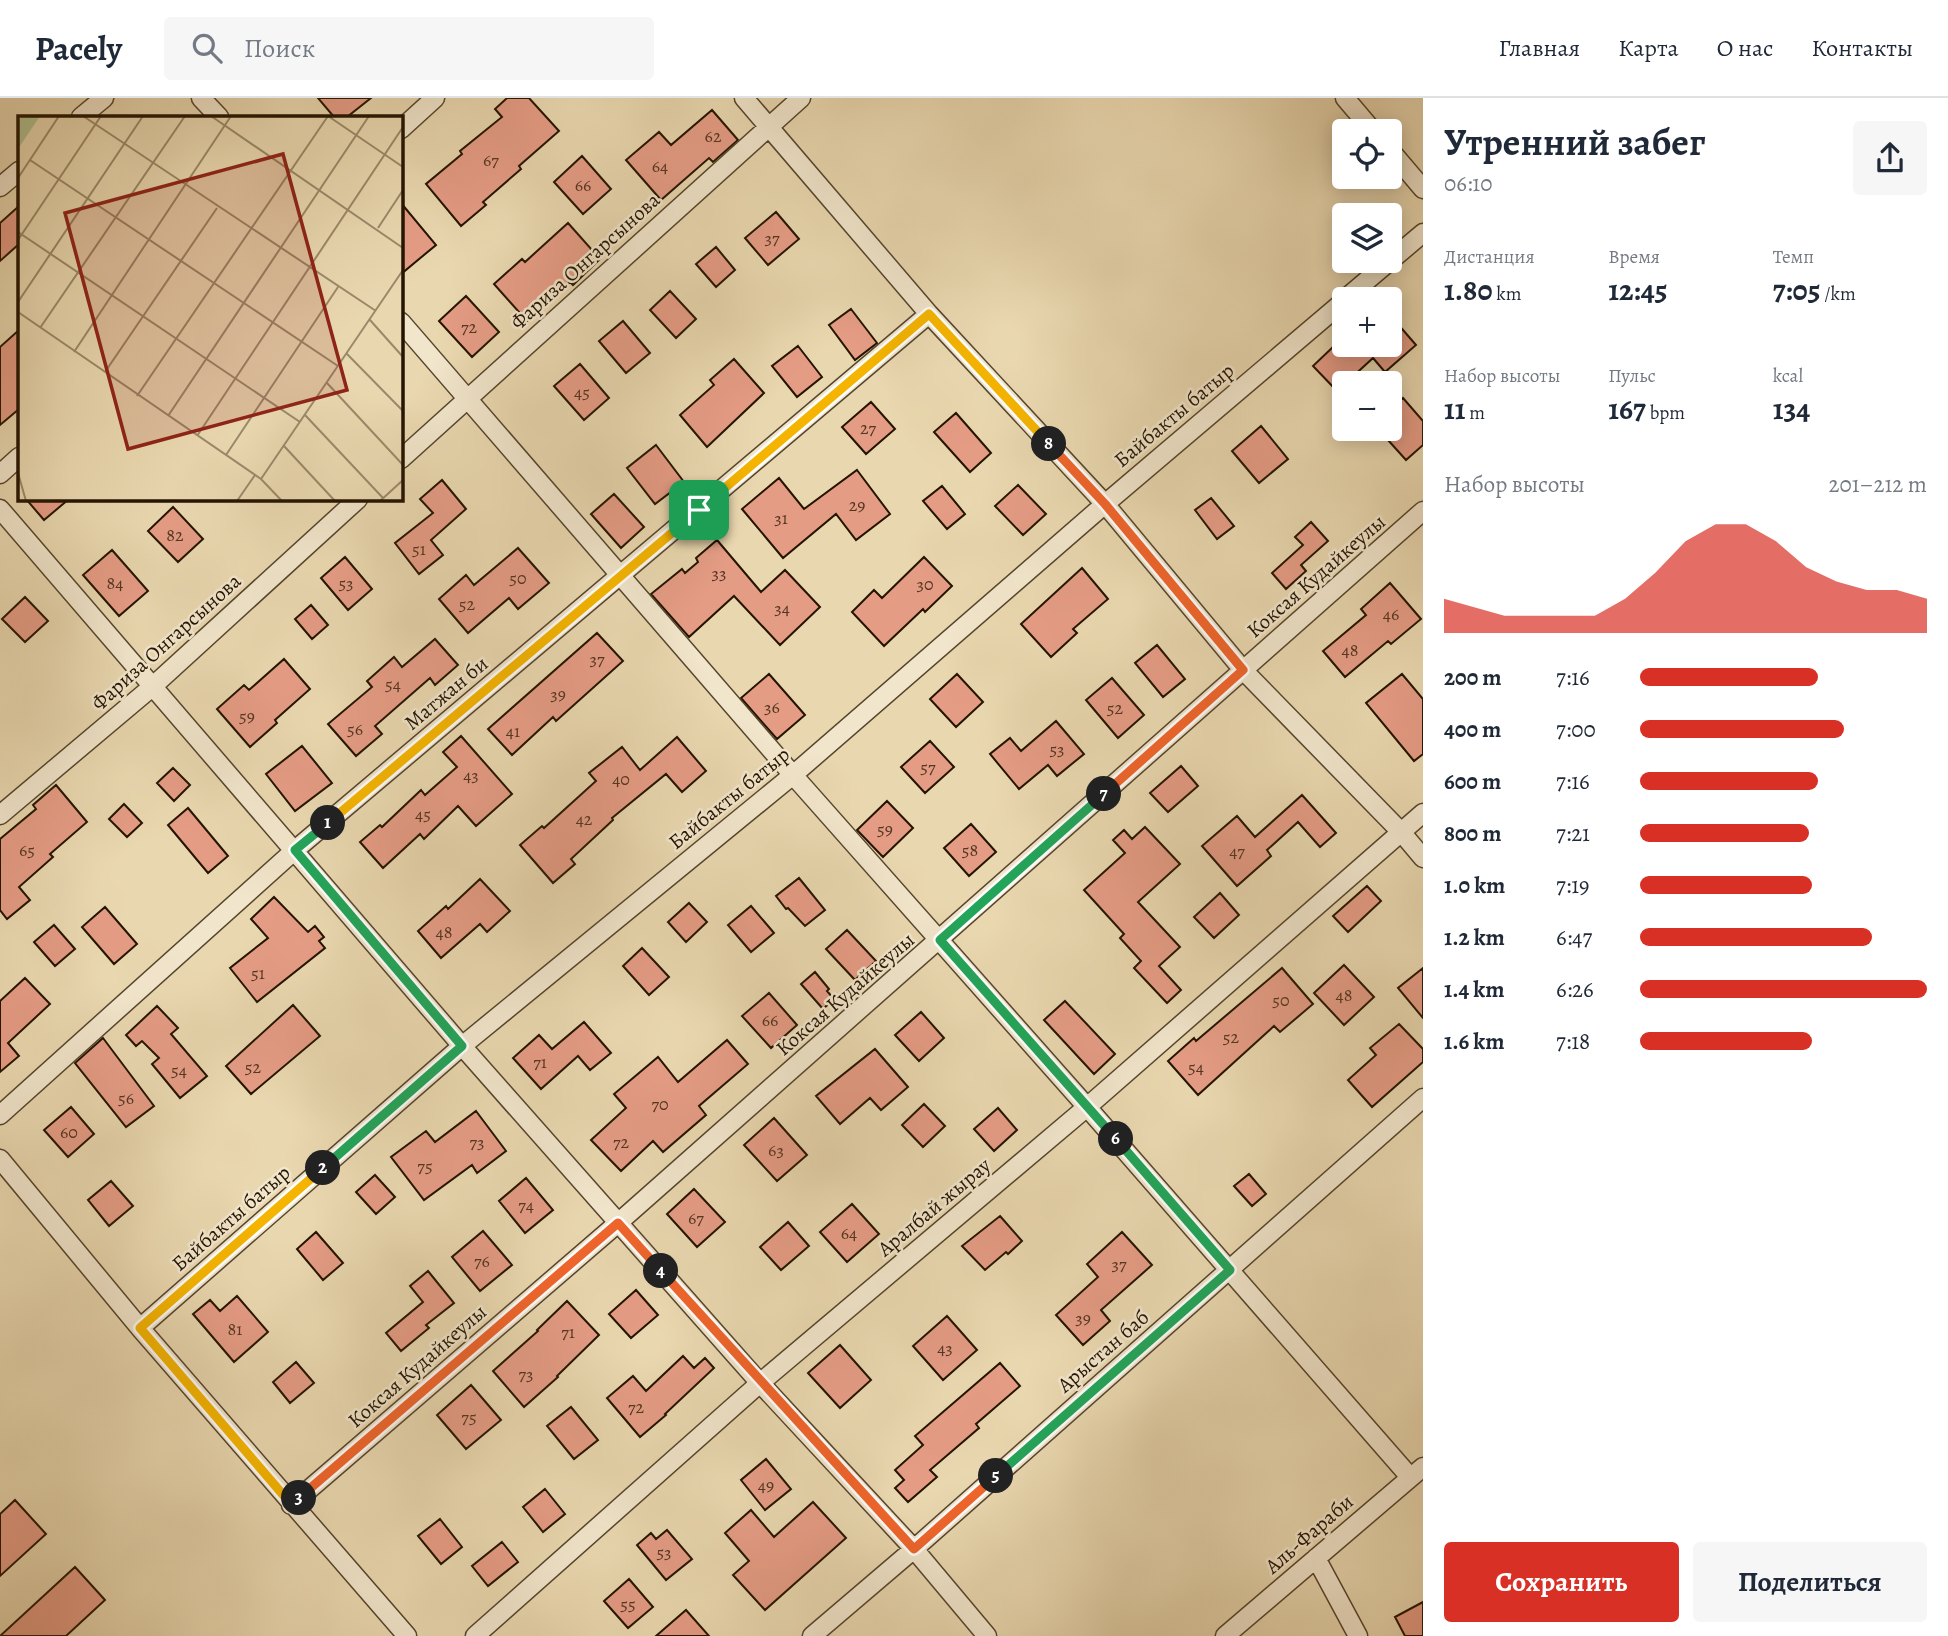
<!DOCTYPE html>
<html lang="ru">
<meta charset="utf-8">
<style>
body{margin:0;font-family:Alegreya,serif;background:#f6f6f7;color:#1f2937;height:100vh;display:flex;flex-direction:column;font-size:26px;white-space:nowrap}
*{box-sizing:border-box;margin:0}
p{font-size:23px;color:#747a83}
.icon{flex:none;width:38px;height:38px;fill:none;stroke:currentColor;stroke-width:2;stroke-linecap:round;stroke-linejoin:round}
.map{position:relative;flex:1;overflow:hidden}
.side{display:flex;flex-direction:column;background:#fff;width:525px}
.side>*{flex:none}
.buttons{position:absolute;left:1332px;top:21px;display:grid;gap:14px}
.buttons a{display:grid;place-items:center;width:70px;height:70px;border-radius:7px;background:#fff;box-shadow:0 4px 18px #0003;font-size:35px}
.pin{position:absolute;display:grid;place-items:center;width:60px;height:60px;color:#fff;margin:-30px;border-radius:14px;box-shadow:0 4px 10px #0006}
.km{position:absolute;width:35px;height:35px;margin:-18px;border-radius:50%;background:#222;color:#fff;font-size:19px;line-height:35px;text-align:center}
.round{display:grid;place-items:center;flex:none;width:74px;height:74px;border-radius:7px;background:#f6f6f7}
.head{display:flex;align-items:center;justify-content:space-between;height:119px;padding:0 21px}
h1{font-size:38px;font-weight:600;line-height:52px}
.stats{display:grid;grid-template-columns:repeat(3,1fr);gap:10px;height:119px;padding:7px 21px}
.stats div{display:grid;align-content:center}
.stats b{font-size:30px;font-weight:600}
.stats small{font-size:19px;font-weight:400}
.stats p{font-size:19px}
.chart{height:196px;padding:14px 21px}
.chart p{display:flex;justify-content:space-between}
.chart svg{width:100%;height:126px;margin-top:7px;fill:#d93025;opacity:.7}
.button{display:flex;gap:14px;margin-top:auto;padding:14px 21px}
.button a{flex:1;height:80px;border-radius:7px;background:#d93025;color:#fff;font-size:28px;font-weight:600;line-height:80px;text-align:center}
.button a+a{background:#f6f6f7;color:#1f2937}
ul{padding:0 21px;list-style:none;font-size:23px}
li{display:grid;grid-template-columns:112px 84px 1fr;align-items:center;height:52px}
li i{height:18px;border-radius:9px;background:#d93025}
header{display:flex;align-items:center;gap:42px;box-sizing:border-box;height:98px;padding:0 35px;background:#fff;border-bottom:2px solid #e0e1e3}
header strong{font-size:33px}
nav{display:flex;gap:38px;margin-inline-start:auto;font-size:24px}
.search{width:490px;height:63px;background:#f6f6f7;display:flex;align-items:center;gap:18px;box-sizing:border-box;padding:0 24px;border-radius:7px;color:#747a83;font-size:26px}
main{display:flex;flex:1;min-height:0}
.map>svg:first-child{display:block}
</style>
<header>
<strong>Pacely</strong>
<div class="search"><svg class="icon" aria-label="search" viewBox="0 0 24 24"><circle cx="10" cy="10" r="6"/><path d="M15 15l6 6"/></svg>Поиск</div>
<nav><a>Главная</a><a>Карта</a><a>О нас</a><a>Контакты</a></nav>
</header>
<main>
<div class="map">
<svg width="1423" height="1538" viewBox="0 0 1423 1538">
<rect width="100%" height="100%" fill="#e9d7af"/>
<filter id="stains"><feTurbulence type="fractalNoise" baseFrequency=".00286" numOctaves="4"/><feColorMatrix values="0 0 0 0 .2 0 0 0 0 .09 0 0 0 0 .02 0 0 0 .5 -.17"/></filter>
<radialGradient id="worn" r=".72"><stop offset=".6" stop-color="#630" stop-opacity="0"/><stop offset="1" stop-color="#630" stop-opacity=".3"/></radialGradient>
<path fill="#e59c85" stroke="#241400" stroke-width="2" d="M318 0H371L347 19H334Z
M507 0H529L559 33 519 68 521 71 483 104 486 107 461 128 426 86 462 56 460 53 502 19 495 11Z
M712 12 738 42 713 64 709 60 661 102 626 62 659 34 671 47Z
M582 58 611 91 583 116 554 84Z
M401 105 436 147 401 176Z
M19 108V146L0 163V125Z
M776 114 799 141 768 167 745 140Z
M568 125 600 161 573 187 570 184 527 223 494 186 522 161 525 164Z
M716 149 735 172 716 189 696 166Z
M670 193 696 221 676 240 650 212Z
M466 198 499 234 472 259 439 223Z
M851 211 877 245 855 262 829 227Z
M1390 217 1416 247 1385 274 1373 260 1337 293 1313 268 1335 247H1390Z
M623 223 650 255 626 275 599 243Z
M19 232V311L0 327V249Z
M798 248 822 279 797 299 772 268Z
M734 261 764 295 707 349 680 317 714 287 710 282Z
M580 266 609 300 584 322 554 288Z
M1403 300 1423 323V347L1406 362 1378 331H1390V312Z
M871 304 895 331 866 356 842 329Z
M956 315 991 355 970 374 934 334Z
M1261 328 1288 361 1259 385 1232 353Z
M656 347 684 384 655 406 627 370Z
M857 372 890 416 856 442 836 416 783 460 742 411 779 380 804 411Z
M442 382 466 411 431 442 443 457 419 476 395 445 433 415 420 401Z
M1018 387 1046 416 1023 437 995 408Z
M942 388 965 416 947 431 923 403Z
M614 396 644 429 621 450 591 416Z
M1211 400 1234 428 1217 441 1195 412Z
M26 401H69L44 422Z
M173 409 203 441 178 464 148 433Z
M1311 424 1328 443 1301 467 1306 473 1286 491 1272 475 1303 447 1295 439Z
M717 442 761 494 785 472 820 509 780 547 734 498 689 539 651 496 682 471 685 475 698 464 696 460Z
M518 450 549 485 518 511 509 500 468 535 439 501 466 477 474 487Z
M112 452 148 493 119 518 83 477Z
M345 459 372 491 348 512 321 480Z
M924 459 952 488 925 514 923 511 884 548 852 514 874 492 882 500Z
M1082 470 1108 501 1073 531 1077 535 1051 559 1021 526Z
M1390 485 1421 521 1391 546 1388 543 1345 579 1323 553 1366 517 1361 511Z
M25 499 48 523 25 544 2 521Z
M311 507 328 527 312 541 295 521Z
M597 535 623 563 556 623 553 619 512 657 488 631Z
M435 541 458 567 435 587 430 580 375 628 382 636 356 658 328 626 372 589 367 583 394 559 402 569Z
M1157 547 1185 581 1163 599 1135 565Z
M284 561 310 591 275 622 277 625 250 649 217 611 244 587 249 592Z
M769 576 805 617 777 641 741 600Z
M957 576 983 604 956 629 930 601Z
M1402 576 1423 601V656L1414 663 1366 605Z
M1112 580 1144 617 1118 640 1086 602Z
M1056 623 1084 656 1057 678 1048 667 1019 691 990 656 1010 640 1021 653Z
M461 638 512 696 476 728 458 708 424 741 420 736 383 770 360 744 380 727 382 729 421 692 425 697 457 669 443 654Z
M677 639 706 673 682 694 666 676 612 720 613 722 571 761 575 766 553 785 520 747 542 728 544 730 596 683 589 675 622 649 640 672Z
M930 643 954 669 925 695 901 669Z
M302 648 332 685 295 713 266 676Z
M1181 668 1198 688 1168 714 1150 695Z
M173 670 190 687 174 703 157 685Z
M56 687 87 724 50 756 53 759 19 789 30 802 7 821 0 812V741L36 711 33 707Z
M1302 697 1336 735 1320 749 1298 724 1267 752 1271 758 1237 788 1202 748 1237 718 1255 739Z
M887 703 913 730 883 759 857 732Z
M124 706 142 725 127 739 109 721Z
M188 710 228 758 208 775 168 727Z
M971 726 996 754 969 778 944 750Z
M1145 729 1180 766 1138 804 1180 849 1159 868 1181 892 1167 905 1134 870 1141 863 1120 840 1124 836 1084 792 1125 755 1113 742 1124 732 1132 741Z
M799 780 825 812 805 828 788 810 786 811 776 798Z
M480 781 510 813 487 834 480 826 441 860 418 833 446 808 448 811Z
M1367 788 1381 803 1348 834 1333 818Z
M1220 795 1239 817 1214 840 1194 819Z
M274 799 308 834 315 828 324 839 319 843 325 850 257 904 230 870 268 840 251 821Z
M689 805 707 824 686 844 668 824Z
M751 808 774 835 751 854 728 827Z
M105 809 137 846 114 866 82 829Z
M54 827 75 851 55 868 34 844Z
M847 832 876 863 855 882 826 851Z
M642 850 669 879 649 897 623 868Z
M1344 867 1374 899 1344 927 1314 895Z
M1282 870 1313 906 1280 934 1274 928 1198 997 1168 963 1194 940 1196 943Z
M1423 870V920L1398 890Z
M815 874 829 891 827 893 834 901 823 911 801 886Z
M25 880 50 906 8 945 19 958 0 974V903Z
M769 895 797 927 771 950 742 918Z
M1065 903 1115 956 1094 976 1044 922Z
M293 907 320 938 251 996 226 968Z
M157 908 178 930 171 936 207 978 180 1000 152 966 159 960 142 943 136 948 126 937Z
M921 914 944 940 919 963 895 937Z
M584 924 611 955 590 972 578 958 541 991 513 960 539 937 552 951Z
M1399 926 1423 951V964L1372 1009 1348 982 1376 957 1370 950Z
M103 940 154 1008 126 1029 75 965Z
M727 942 748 966 699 1008 706 1017 663 1054 653 1043 621 1073 591 1042 626 1010 614 996 658 959 678 984Z
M875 951 908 989 881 1012 870 1000 840 1026 816 998Z
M924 1006 945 1028 923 1049 902 1027Z
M71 1009 94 1036 68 1059 44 1032Z
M998 1010 1017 1032 994 1053 974 1031Z
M476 1013 506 1053 477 1075 472 1067 424 1102 391 1059 426 1033 435 1044Z
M774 1020 807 1057 777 1083 744 1047Z
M1249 1076 1266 1096 1252 1108 1234 1088Z
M375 1077 395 1099 376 1116 356 1094Z
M526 1080 553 1112 525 1135 499 1103Z
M111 1083 133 1108 109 1128 88 1102Z
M694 1091 725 1124 697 1149 667 1116Z
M852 1106 879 1136 847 1164 820 1134Z
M1000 1118 1022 1143 1008 1156 1006 1154 985 1172 962 1148Z
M788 1124 809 1148 781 1172 760 1149Z
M483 1133 512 1167 480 1193 452 1159Z
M316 1134 343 1165 323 1182 297 1151Z
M1122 1134 1152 1167 1101 1212 1110 1223 1083 1247 1056 1217 1098 1179 1087 1166Z
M428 1173 454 1205 426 1227 429 1230 401 1253 386 1235 423 1204 410 1188Z
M636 1192 658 1217 631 1240 609 1216Z
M237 1198 268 1234 234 1264 193 1216 210 1202 220 1213Z
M567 1203 599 1237 557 1278 558 1279 524 1309 493 1273 538 1233 537 1232Z
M947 1218 977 1252 943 1282 913 1248Z
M840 1247 871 1282 840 1310 808 1275Z
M683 1258 694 1270 705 1260 714 1270 665 1316 666 1317 640 1339 607 1300 633 1278 646 1293Z
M296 1264 314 1285 290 1305 273 1284Z
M1000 1265 1020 1288 976 1326 979 1330 930 1372 937 1379 908 1404 895 1390 904 1382 895 1372 923 1347 915 1338Z
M471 1287 501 1322 466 1351 437 1317Z
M571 1309 598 1342 574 1361 547 1328Z
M766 1361 791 1391 765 1412 741 1382Z
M545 1391 565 1416 543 1434 523 1409Z
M15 1402 46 1436 0 1478V1416Z
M813 1404 846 1440 765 1512 733 1477 749 1463 725 1435 751 1412 774 1439Z
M440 1421 462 1449 441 1466 418 1438Z
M667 1432 692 1461 666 1482 637 1447 651 1435 656 1441Z
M502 1444 518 1464 488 1488 472 1468Z
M75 1469 105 1502 66 1538H0Z
M629 1481 653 1509 628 1530 604 1503Z
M1423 1504V1538H1405L1395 1519Z
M686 1512 709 1538H656Z"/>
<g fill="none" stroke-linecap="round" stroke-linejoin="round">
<g stroke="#55452c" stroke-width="21">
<path id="minor" d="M201 0 219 19
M744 0 929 216 1105 406 1243 572 1402 735 1423 760
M1345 0 1373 33
M81 19 104 0
M401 31 435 0
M1390 52 1423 91
M0 89 19 73
M1345 201 1423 135
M401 224 793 677 1087 1009 1410 1379
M401 361 801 0
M0 376 19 359
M0 411 462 948 760 1285 914 1451 987 1538
M0 717 152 589 358 401
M0 1017 295 752 929 216
M0 1061 140 1230 407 1538
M140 1230 462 948 793 677 1105 406 1344 203
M291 1407 618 1125 1423 413
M1316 1460 1358 1538
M475 1538 760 1285 1087 1009 1423 715
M812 1538 914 1451 1423 1000
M1225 1538 1423 1369"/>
</g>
<use href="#minor" stroke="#f1e5cb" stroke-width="18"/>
</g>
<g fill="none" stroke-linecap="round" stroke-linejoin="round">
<g stroke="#fff" stroke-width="14">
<path id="split-1" d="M328 725 699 412"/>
</g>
<g stroke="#fff" stroke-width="14">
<path id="split-2" d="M323 1070 462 948 295 752 328 725"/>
</g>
<g stroke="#fff" stroke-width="14">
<path id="split-3" d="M299 1400 291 1406 140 1230 323 1070"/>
</g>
<g stroke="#fff" stroke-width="14">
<path id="split-4" d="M299 1400 618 1125 661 1173"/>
</g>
<g stroke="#fff" stroke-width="14">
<path id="split-5" d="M661 1173 914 1451 996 1378"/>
</g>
<g stroke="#fff" stroke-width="14">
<path id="split-6" d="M996 1378 1230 1172 1116 1041"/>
</g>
<g stroke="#fff" stroke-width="14">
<path id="split-7" d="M1104 696 940 842 1116 1041"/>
</g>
<g stroke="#fff" stroke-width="14">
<path id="split-8" d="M1049 346 1105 406 1243 572 1104 696"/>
</g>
<g stroke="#fff" stroke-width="14">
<path id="split-9" d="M699 412 929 216 1049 346"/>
</g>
<use href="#split-1" stroke="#f5b400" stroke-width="9"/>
<use href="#split-2" stroke="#22a559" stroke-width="9"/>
<use href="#split-3" stroke="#f5b400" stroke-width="9"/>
<use href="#split-4" stroke="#f0652b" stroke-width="9"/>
<use href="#split-5" stroke="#f0652b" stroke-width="9"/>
<use href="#split-6" stroke="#22a559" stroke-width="9"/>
<use href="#split-7" stroke="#22a559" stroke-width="9"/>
<use href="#split-8" stroke="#f0652b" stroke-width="9"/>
<use href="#split-9" stroke="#f5b400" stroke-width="9"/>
</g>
<g text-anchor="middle" stroke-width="5" stroke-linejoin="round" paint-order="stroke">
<g font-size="18" fill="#543621">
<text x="713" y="44">62</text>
<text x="491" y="68">67</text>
<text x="660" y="74">64</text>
<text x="583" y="93">66</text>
<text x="772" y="146">37</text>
<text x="469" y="235">72</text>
<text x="582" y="300">45</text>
<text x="868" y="336">27</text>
<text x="857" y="413">29</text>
<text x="781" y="426">31</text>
<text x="175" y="443">82</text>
<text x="419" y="457">51</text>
<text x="719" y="481">33</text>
<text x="518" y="486">50</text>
<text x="115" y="491">84</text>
<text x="346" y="491">53</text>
<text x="925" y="492">30</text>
<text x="467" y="512">52</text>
<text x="782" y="516">34</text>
<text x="1391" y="522">46</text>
<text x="1350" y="558">48</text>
<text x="597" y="567">37</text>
<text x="393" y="592">54</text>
<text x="558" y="602">39</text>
<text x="772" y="615">36</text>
<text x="1115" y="616">52</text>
<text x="247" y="624">59</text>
<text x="355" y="637">56</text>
<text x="513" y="639">41</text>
<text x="1057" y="657">53</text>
<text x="928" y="675">57</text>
<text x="471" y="683">43</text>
<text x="621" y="687">40</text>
<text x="423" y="722">45</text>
<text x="584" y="727">42</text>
<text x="885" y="737">59</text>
<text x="27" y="758">65</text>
<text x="970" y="758">58</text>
<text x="1237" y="759">47</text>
<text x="444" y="840">48</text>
<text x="258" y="881">51</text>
<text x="1344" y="903">48</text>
<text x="1281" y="908">50</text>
<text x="770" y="928">66</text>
<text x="1231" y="945">52</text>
<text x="540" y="970">71</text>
<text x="253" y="975">52</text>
<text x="1196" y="975">54</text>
<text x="179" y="978">54</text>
<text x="126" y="1006">56</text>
<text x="660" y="1012">70</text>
<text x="69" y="1040">60</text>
<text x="477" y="1050">73</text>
<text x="621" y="1050">72</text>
<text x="776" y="1058">63</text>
<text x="425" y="1074">75</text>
<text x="526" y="1113">74</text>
<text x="696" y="1126">67</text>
<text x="849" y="1141">64</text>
<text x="482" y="1169">76</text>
<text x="1119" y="1172">37</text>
<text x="1083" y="1226">39</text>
<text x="235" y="1237">81</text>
<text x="568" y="1240">71</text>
<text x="945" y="1256">43</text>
<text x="526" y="1282">73</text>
<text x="636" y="1315">72</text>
<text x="469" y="1325">75</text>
<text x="766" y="1393">49</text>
<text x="664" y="1460">53</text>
<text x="628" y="1512">55</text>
</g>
<g font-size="21" fill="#241400" stroke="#f1e5cb">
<text transform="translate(585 163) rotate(-42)" y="7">Фариза Онгарсынова</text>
<text transform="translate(1174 317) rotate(-40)" y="7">Байбакты батыр</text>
<text transform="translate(1316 478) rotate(-41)" y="7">Коксая Кудайкеулы</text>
<text transform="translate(166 544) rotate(-42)" y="7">Фариза Онгарсынова</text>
<text transform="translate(446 595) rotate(-40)" y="7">Матжан би</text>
<text transform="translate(729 700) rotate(-39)" y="7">Байбакты батыр</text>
<text transform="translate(845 896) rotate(-41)" y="7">Коксая Кудайкеулы</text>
<text transform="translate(934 1109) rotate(-40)" y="7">Аралбай жырау</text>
<text transform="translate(231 1120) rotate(-41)" y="7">Байбакты батыр</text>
<text transform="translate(1103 1253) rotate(-41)" y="7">Арыстан баб</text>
<text transform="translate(417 1268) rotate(-41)" y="7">Коксая Кудайкеулы</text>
<text transform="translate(1309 1436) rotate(-41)" y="7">Аль-Фараби</text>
</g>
</g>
<g transform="translate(18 18)">
<rect width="385" height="385" fill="#e9d7af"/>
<path d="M4 0H22L0 33V6Z" fill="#b0bf8f"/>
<path fill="none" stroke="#9a8969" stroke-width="2" d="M65 0 358 195M193 0 385 132M310 0 385 51M12 44 320 250M0 62 41 0M360 112 385 74M0 116 282 306M0 124 83 0M0 186 125 0M0 196 243 363 264 385M352 204 385 241M22 212 167 0M56 236 213 0M329 238 385 295M87 256 199 92M309 267 385 349M119 280 310 0M287 299 365 382M150 300 351 0M179 320 385 11M266 330 317 385M208 339 320 171M0 357 8 385M243 363 385 154M219 385 237 359M362 385 385 364"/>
<path fill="#8f2418" fill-opacity="0.15" stroke="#8f2418" stroke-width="3.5" d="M265 38 329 274 110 333 47 97Z"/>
<rect width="385" height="385" fill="none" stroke="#241400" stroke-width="3.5"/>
</g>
<rect width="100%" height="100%" filter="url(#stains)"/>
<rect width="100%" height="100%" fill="url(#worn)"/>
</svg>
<div class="buttons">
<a><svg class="icon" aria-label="locate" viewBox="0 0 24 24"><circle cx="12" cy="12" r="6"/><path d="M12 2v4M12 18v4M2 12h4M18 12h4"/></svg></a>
<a><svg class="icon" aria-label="layers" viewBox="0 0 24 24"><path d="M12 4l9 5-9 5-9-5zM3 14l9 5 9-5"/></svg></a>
<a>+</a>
<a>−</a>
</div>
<div class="pin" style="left:699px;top:412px;background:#1e9e55"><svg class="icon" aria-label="arrive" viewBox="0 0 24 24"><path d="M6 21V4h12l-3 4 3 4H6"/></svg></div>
<b class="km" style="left:328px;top:725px">1</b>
<b class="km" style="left:323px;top:1070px">2</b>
<b class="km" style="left:299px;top:1400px">3</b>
<b class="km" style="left:661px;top:1173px">4</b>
<b class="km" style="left:996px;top:1378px">5</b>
<b class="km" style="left:1116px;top:1041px">6</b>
<b class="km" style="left:1104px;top:696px">7</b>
<b class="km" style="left:1049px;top:346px">8</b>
</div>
<section class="side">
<div class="head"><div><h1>Утренний забег</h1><p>06:10</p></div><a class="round"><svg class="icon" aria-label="share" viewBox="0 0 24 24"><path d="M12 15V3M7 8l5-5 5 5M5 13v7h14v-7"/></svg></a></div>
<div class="stats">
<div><p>Дистанция</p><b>1.80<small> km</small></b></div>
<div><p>Время</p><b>12:45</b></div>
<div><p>Темп</p><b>7:05<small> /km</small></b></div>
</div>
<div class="stats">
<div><p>Набор высоты</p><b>11<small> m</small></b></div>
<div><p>Пульс</p><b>167<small> bpm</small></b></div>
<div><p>kcal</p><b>134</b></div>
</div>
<div class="chart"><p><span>Набор высоты</span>201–212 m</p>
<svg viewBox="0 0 160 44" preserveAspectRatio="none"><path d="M0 44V32L10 35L20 38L30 38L40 38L50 38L60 32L70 23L80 12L90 6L100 6L110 12L120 21L130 26L140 29L150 29L160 32V44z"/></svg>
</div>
<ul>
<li><b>200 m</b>7:16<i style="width:62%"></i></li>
<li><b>400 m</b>7:00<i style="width:71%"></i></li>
<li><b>600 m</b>7:16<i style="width:62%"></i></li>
<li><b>800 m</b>7:21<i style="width:59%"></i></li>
<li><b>1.0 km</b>7:19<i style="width:60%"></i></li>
<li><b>1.2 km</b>6:47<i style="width:81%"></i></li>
<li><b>1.4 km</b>6:26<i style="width:100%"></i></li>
<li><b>1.6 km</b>7:18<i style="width:60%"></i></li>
</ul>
<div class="button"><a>Сохранить</a><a>Поделиться</a></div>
</section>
</main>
